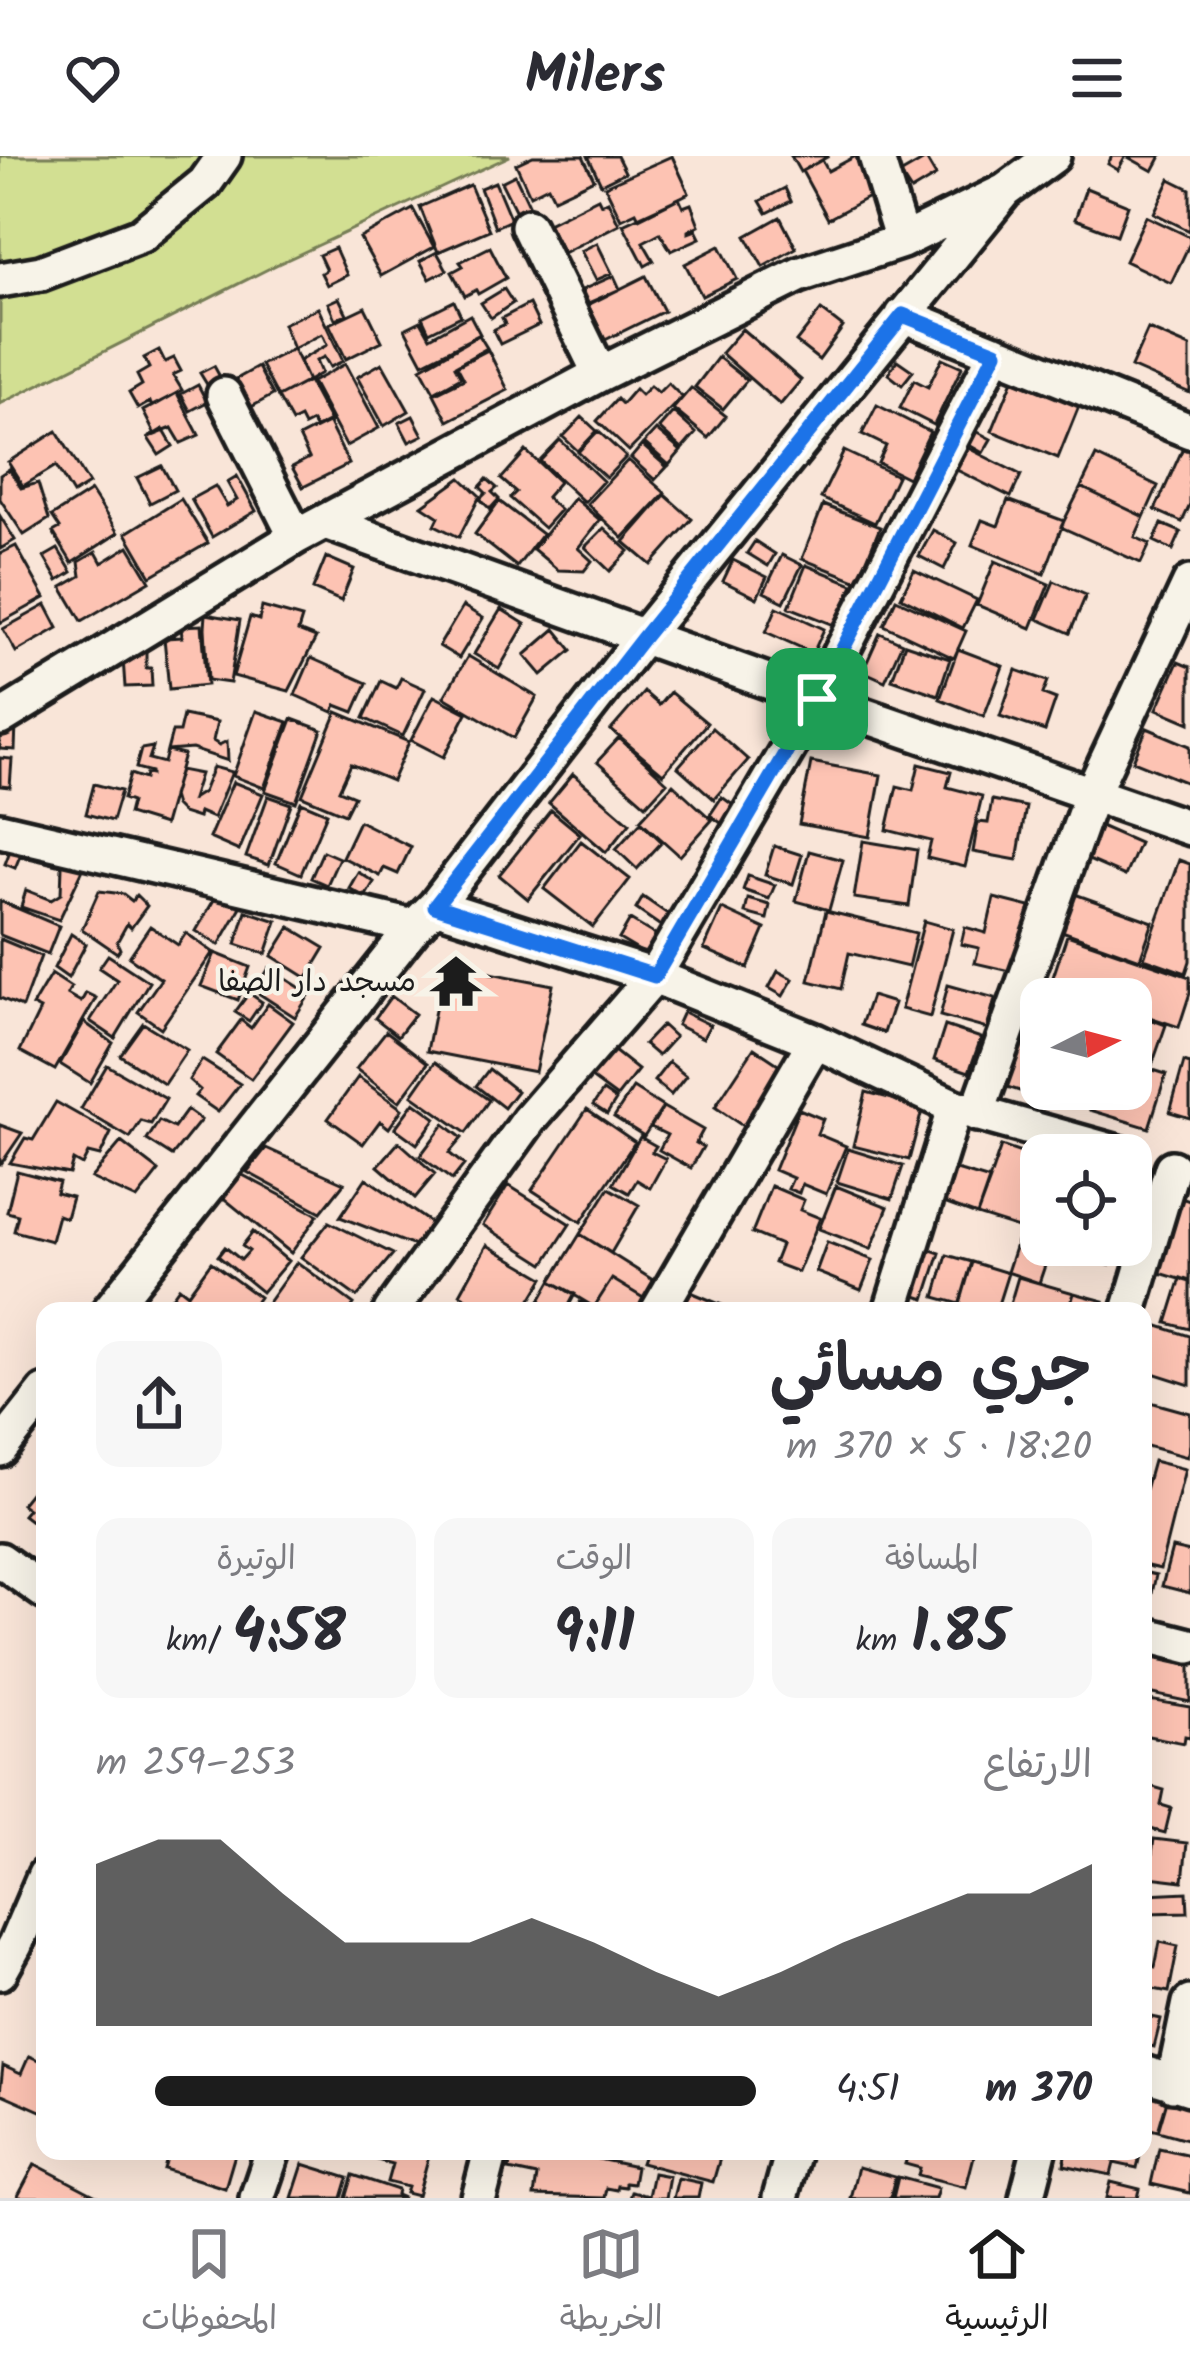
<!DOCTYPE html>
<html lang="ar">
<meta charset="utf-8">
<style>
body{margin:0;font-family:Kalam,"Playpen Sans Arabic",sans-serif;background:#f7f7f7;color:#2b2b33;direction:rtl;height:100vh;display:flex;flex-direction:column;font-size:45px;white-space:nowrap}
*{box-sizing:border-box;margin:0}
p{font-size:39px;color:#7c7c81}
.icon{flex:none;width:66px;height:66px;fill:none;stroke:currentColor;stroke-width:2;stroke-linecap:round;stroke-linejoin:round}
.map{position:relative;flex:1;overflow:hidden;direction:ltr}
.sheet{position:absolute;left:36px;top:1146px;width:1116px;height:858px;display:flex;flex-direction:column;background:#fff;border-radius:24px;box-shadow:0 12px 48px #0002;direction:rtl}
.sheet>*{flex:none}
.needle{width:78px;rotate:84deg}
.controls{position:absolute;left:1020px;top:822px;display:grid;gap:24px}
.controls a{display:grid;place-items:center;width:132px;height:132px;border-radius:24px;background:#fff;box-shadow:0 12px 48px #0002;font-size:60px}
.pin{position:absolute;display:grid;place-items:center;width:102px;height:102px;color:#fff;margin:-51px;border-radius:24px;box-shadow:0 6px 18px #0006}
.round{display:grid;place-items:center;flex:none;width:126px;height:126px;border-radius:24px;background:#f7f7f7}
.head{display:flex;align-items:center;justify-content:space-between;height:204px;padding:0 60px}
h1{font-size:66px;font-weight:600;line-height:90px}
.metrics{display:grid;grid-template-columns:repeat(3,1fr);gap:18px;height:204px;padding:12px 60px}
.metrics div{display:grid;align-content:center;border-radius:24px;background:#f7f7f7;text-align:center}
.metrics b{font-size:60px;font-weight:600}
.metrics small{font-size:33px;font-weight:400}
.metrics p{font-size:33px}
.chart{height:336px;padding:24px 60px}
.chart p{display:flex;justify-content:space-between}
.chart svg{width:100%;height:216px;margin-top:12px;fill:#1c1c1c;opacity:.7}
ul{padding:0 60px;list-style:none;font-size:39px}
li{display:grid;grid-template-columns:192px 144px 1fr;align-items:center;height:90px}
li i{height:30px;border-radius:15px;background:#1c1c1c}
header{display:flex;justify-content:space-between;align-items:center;height:156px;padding:0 60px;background:#fff;font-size:54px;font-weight:600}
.dock{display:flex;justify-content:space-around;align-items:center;height:168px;border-top:3px solid #e1e1e2;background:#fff;font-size:33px;color:#7c7c81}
.dock a{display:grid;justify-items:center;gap:6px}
.dock .active{color:#1c1c1c}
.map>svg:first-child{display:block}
</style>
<header><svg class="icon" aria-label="menu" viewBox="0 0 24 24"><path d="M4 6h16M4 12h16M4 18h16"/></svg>Milers<svg class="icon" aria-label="heart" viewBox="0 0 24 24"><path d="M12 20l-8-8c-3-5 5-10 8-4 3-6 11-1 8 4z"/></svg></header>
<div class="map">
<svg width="1190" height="2042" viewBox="0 0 1190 2042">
<rect width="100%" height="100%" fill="#f9e5d8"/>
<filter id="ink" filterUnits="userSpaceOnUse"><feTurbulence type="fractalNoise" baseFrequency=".00833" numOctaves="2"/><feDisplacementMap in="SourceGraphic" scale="24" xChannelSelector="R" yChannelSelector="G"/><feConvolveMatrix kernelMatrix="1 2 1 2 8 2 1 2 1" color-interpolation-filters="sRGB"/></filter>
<g filter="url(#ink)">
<path fill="#d2df92" stroke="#777e57" stroke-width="3" d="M0 0H510L278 108 0 248Z"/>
<path fill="#fdc3b3" stroke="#1c1c1c" stroke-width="3" d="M533 0H583L594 23 554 42 548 30 530 39 516 8Z
M588 0H617L625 16 601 28Z
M672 0 689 37 639 62 636 56 621 63 605 30Z
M791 0H829L800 16Z
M856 0 876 37 828 63 802 15 822 4 828 15Z
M1112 0H1161L1153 15 1126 0 1118 14 1108 8Z
M926 3 936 20 911 35 900 18Z
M515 19 531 53 518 60 501 26Z
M1170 23 1190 33V75L1154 57Z
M495 26 511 64 495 71 480 32Z
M470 29 489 74 438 96 420 51Z
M785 32 791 45 767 57 760 45Z
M1086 32 1128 49 1117 79 1075 63Z
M598 42 601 48 608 45 619 68 563 97 548 67Z
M679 42 683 51 691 48 699 69 688 75V77L696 74 700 82 671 95 660 77 643 86 654 105 645 110 623 68Z
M413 53 434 91 381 120 360 82Z
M1146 60 1190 81V87L1171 127 1125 105Z
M780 61 796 92 763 111 746 80Z
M597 87 612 117 596 124 581 95Z
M720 90 737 123 702 140 685 108Z
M490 91 506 122 478 138 476 134 465 140 452 116 463 110 460 106Z
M335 92 347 119 327 129 321 117 326 114 319 99Z
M437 96 447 114 430 123 420 105Z
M614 120 620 133 588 147 582 134Z
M646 120 664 155 605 184 588 149Z
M504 133 513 147 491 162 481 147Z
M339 142 347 158 335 163 328 147Z
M454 145 461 160 429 176 422 161Z
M529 148 539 169 500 188 493 174 505 168 502 162Z
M365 151 382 185 346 203 329 168Z
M318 152 343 205 330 211 324 201 316 205 321 217 308 225 299 205 327 189 322 178 293 193 283 168Z
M821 154 843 171 819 204 796 186Z
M470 159 480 178 423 207 405 173 421 165 430 181Z
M742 173 801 224 780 249 721 197Z
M1148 173 1190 191V237L1131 211Z
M479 179 487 192 455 210 461 221 434 236 421 212Z
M293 193 308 225 278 241 261 209Z
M159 194 165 206 174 202 181 215 173 219 182 234 152 251 150 246 138 253 129 237 142 229 137 219 149 212 144 202Z
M488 194 508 234 448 265 434 238 464 223 457 210Z
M718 201 747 224 723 253 695 231Z
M942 202 962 211 934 269 900 252 914 224 928 231Z
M897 204 913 215 902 229 888 218Z
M382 207 409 255 384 270 357 221Z
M345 208 379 272 346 290 312 226Z
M214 210 224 228 211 235 200 217Z
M258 211 273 239 244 255 229 227Z
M1013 224 1079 250 1058 302 992 275Z
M308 225 330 266 316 273 312 266 304 270 300 262 292 266 278 241Z
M668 227 682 241 629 295 597 265 617 243 622 248 635 233 641 239 650 230 658 237Z
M198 229 207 246 190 255 181 238Z
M691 232 726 260 708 282 673 253Z
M177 237 199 279 181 287 172 272 155 279 143 255Z
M877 249 930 276 908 322 878 307 886 290 862 278Z
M673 256 696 277 682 293 659 272Z
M413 260 423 279 409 286 399 267Z
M582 261 597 275 578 295 563 281Z
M328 266 349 308 303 331 292 311 309 302 299 281Z
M163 273 173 290 159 299 148 282Z
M656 274 681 295 669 309 644 287Z
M57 275 89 328 73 338 56 310 23 330 8 306Z
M598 275 626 301 606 322 578 296Z
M976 275 991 283 983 297 969 289Z
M1187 283 1190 284V349L1182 366 1155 354Z
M560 284 603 325 584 346 540 305Z
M642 289 667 311 655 324 631 302Z
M964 290 1021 319 1011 341 953 312Z
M526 295 559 326 546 341 560 354 544 372 510 342 516 336 501 323Z
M844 295 897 320 875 367 821 342Z
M1096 300 1158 330 1144 361 1081 331Z
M628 304 665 337 623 382 587 348Z
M162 310 175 334 150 347 137 322Z
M9 313 21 332 38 327 49 363 24 379 0 343V319Z
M237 320 256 355 212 381 191 343 215 330 227 350 237 344 227 326Z
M461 322 480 340 459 381 435 369 439 361 422 350Z
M487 323 497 332 492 336 499 343 490 353 480 343 486 337 480 331Z
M1081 331 1144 361 1135 381 1150 388 1141 407 1061 371Z
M91 335 118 377 72 407 53 376 60 372 52 360Z
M665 339 692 363 651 409 624 386Z
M574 342 600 364 578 392 592 405 584 415 558 414 533 393Z
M181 343 208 387 151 420 126 377Z
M1008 344 1064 365 1044 418 972 389 982 364 998 370Z
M499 345 542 378 517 411 475 378Z
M823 349 880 371 858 425 802 403Z
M0 360 15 384 0 393Z
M1162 368 1181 376 1173 394 1154 385Z
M604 372 629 395 610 415 585 391Z
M933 374 957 387 944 413 919 400Z
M755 385 775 398 768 410 747 397Z
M16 390 45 442 0 467V398Z
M129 390 150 425 82 465 62 431 81 420 79 406 96 396 102 407Z
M58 393 72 416 58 425 44 401Z
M782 399 802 409 784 446 764 436Z
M326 401 354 413 341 445 313 433Z
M733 404 767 421 757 442 723 425Z
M995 405 1049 428 1031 472 977 449Z
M806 409 853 428 837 470 789 451Z
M914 414 977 444 963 472 901 441Z
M1054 425 1086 439 1070 477 1038 463Z
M896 443 966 475 954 502 884 469Z
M46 449 58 472 16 496 3 473Z
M463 450 483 462 459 502 439 490Z
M262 451 302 462 298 475 316 482 289 535 233 520 250 461 259 464Z
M777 451 824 473 813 497 766 476Z
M501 453 525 468 499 513 474 498Z
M206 458 240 464 230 527 208 524 205 472Z
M202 469 207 529 169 533 164 482 182 481 181 470Z
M555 473 572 494 542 519 525 499Z
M880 477 902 487 885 525 863 515Z
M905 488 950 503 938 539 892 523Z
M146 493V512H151L152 530 125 531 123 502 132 501 137 495Z
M958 493 1003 510 984 560 940 543Z
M468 500 537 541 514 582 444 541Z
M311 502 367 527 354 556 336 549 333 556 295 539Z
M1178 506 1190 511V567L1157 553Z
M1016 514 1048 525 1043 538 1056 543 1045 575 1000 560Z
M401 522 425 533 403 580 364 562 381 525 396 532Z
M644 536 659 549 670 536 707 567 663 618 611 574Z
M434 540 467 557 444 601 411 584Z
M256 555 288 566 264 632 233 620Z
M337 556 409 586 392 625 351 608 339 634 354 640 345 658 302 640Z
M183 559 217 566 213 585 219 589 227 585 228 605 192 593 167 595 172 576H179Z
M292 563 322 574 296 646 265 635Z
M0 568H16L15 594 0 593Z
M712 572 748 604 714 643 678 611Z
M1147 572 1190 590V628L1133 605Z
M619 582 667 626 646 649 597 606Z
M153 591 149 603 164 607 167 595 184 599 164 669 128 658 131 646 123 643 130 618 145 623 146 618 151 619V616L136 612 141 593Z
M0 602 12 603 10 631 0 630Z
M811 606 881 619 870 681 799 668Z
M919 608 951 616 947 631 982 640 965 711 927 702 931 685 887 674 897 630 913 634Z
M213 611 232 616 213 662 199 656 198 662 182 657 175 650 172 640 180 614 200 618 192 643 203 636Z
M573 618 630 667 606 696 549 647Z
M233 626 263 638 239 695 209 682Z
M94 628 121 635 112 665 86 658Z
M673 628 712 664 680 700 640 664Z
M268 640 291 648 269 709 246 701Z
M722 641 737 652 725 670 710 659Z
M992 644 1026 651 1017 704 973 696 978 666 988 667Z
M301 646 327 657 301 718 276 707Z
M551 654 580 678 528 743 499 719Z
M359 665 411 691 398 718 384 712 380 720 342 701Z
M641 666 662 686 637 713 616 693Z
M1100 670 1139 687 1125 720 1086 703Z
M581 685 630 723 593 771 544 733Z
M863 685 917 694 909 750 854 742Z
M13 687 86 707 59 764 21 751 26 734 51 744 61 738 62 710 20 700 15 712 5 708Z
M774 690 802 699 793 728 765 719Z
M323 695 339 702 327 729 311 722Z
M809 695 843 704 829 754 796 745Z
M1179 704 1190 708V805L1186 817 1144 802Z
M358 716 374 726 365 741 349 732Z
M748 720 775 729 769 743 743 734Z
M99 735 123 738 132 745 136 739 147 750 131 772 127 768 117 786 120 793 117 797 82 773Z
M219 735 242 749 219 789 196 775Z
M1072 737 1153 766 1140 803 1059 774Z
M643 741 672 761 665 773 636 753Z
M994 742 1030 751 1014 816 975 807 979 792 961 788 965 771 986 777Z
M748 743 770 749 767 763 745 757Z
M0 745 59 770 48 798 0 779Z
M722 753 765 773 748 812 704 793Z
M246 755 277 765 266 798 236 788Z
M826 755 916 777 908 811 849 797 841 833 809 825Z
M630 764 657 780 646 799 619 783Z
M924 765 953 773 930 861 901 853Z
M150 770 178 789 186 777 213 796 161 872 138 856 161 823 129 801Z
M290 771 325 792 307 822 272 800Z
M71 778 86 788 68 822 54 812Z
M1067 779 1190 821V837L1179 871 1131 855V843H1097L1051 827Z
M0 783 41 800 22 851 0 842Z
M215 797 250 811 238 844 201 830Z
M108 799 149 826 115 882 90 865 117 824 99 812Z
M444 808 553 829 535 916 427 895Z
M269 812 310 838 295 861 255 835Z
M778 815 793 823 783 840 769 832Z
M51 818 71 831 67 838 81 846 86 837 96 842 55 914 20 895 40 854 32 850Z
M948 829 995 842 987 873 940 860Z
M249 837 262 846 249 865 235 856Z
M391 840 415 858 398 880 375 862Z
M871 840 894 847 884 877 861 869Z
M268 848 293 866 251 923 216 898 241 864 251 872Z
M683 856 710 869 703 882 677 869Z
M1131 856 1166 869 1151 912 1131 905Z
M1033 861 1041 864V911L1032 939 1004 930 1023 870 1030 872Z
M84 866 113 887 90 927 60 908Z
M143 867 187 894 164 928 120 899Z
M662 869 675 881 658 900 644 888Z
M945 870 981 882 969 916 934 904Z
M386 875 428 907 399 946 356 913Z
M609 891 638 914 617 941 587 919Z
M754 892 790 916 750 975 715 951Z
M202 904 240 928 218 956 195 940 200 934 189 924Z
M435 906 489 944 466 977 412 939Z
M669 906 686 920 671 939 654 925Z
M1184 906 1190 908V962L1170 956Z
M1131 907 1166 918 1149 972 1090 954 1097 933H1131Z
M107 909 166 943 151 968 141 965 130 982 81 953Z
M489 913 517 935 504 952 476 930Z
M358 921 402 953 389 972 380 965 363 988 328 963Z
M633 932 663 951 644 980 614 961Z
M603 935 616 944 607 958 593 949Z
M866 936 923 951 909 1004 853 990Z
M56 946 111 977 100 1000 88 997 82 1009 73 1004 69 1018 10 1007 25 982 33 984Z
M414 946 436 962 417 988 395 972Z
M663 951 703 974 696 987 703 991 691 1012 659 994 667 979 651 971Z
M587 953 635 986 581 1066 532 1034Z
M799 953 823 963 817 978 846 990 826 1038 802 1028 799 1037 788 1033 793 1022 774 1014Z
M187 954 201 964 172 1000 147 984 159 965 174 972Z
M444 968 462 982 449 997 464 1009 452 1024 420 1000Z
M0 969 22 977 1 1008H0Z
M640 981 656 990 652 996 666 1003 650 1032 637 1024 629 1037 613 1028Z
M121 986 159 1015 137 1043 91 1022Z
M399 986 435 1018 415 1042 378 1010Z
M1001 990 1041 1004V1017L1021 1073 977 1059Z
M266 992 344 1027 321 1056 247 1016Z
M848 993 903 1010 892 1043 837 1026Z
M943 1010 990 1024 977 1059 933 1043Z
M17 1015 59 1026 56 1037 72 1041 66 1062 58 1059 51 1085 14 1075 18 1059 7 1056Z
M237 1016 318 1059 291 1097 221 1040Z
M366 1022 432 1068 417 1091 340 1061Z
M508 1029 570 1068 544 1108 483 1069Z
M771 1030 804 1044 800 1054 820 1062 798 1116 774 1107 781 1089 752 1077Z
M836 1030 888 1051 871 1093 819 1073Z
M609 1032 639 1049 611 1097 580 1078Z
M1175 1040 1190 1045V1126L1153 1115Z
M329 1066 393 1098 357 1141 301 1101Z
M1021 1073 1041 1080V1089H1052L1039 1127 1007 1116Z
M253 1076 288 1105 262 1136 218 1100 225 1091 241 1104 249 1095 242 1090Z
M580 1078 656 1126 645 1143 612 1123 594 1151 551 1125Z
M827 1086 873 1104 861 1134 816 1116Z
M487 1089 544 1122 524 1155H489L460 1138Z
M1075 1089H1115L1109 1109 1073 1098Z
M922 1091 940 1097 925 1143 906 1137Z
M947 1099 972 1106 960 1148 935 1141Z
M211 1106 259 1141 249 1155H182L169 1145 179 1131 188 1138Z
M297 1106 354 1148 349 1155H262Z
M972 1106 1008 1117 996 1155 958 1153Z
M1018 1121 1074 1137 1069 1155H1008Z
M1181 1122 1190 1125V1173L1167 1167Z
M612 1123 645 1143 638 1155H575L580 1146 594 1151Z
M551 1125 575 1138 566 1155H534Z
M686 1134 736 1155H675Z
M1074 1137 1104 1145 1101 1155H1069Z
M1143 1165 1190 1180V1229L1143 1214Z
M1143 1244 1190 1257V1288L1187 1301 1143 1289Z
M1153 1305 1185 1313 1160 1413 1143 1409V1341Z
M33 1333 43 1341 45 1339V1376L23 1359 28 1353 21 1348Z
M1172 1392 1190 1396V1437L1162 1430Z
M1143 1416 1156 1419 1151 1442 1143 1439Z
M1144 1500 1190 1510V1546L1143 1536Z
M1143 1543 1190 1551V1581L1185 1580 1184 1587 1143 1579Z
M1143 1628 1164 1634 1161 1649 1171 1652 1165 1677 1143 1671Z
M1154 1683 1187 1687 1183 1725 1149 1721Z
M1187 1736 1188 1756 1148 1757 1147 1738Z
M1160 1786 1178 1790 1169 1836 1143 1831V1808L1155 1811Z
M1143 1859 1161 1863 1154 1891 1143 1888Z
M29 1900 45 1907V1957L0 1937 3 1910 21 1918Z
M1143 1934 1168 1941 1158 1975 1143 1971Z
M1168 1941 1190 1948V1984L1158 1975Z
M1159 1992 1190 1999V2037L1151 2028Z
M179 1995H236L225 2032 164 2013 169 1996 178 1999Z
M359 1995H412L429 1999 418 2040 406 2037 408 2031 387 2026 392 2008 358 1999Z
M513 1995H561L636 2011 633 2028 625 2027V2031L617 2030 616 2034 606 2032 604 2042 534 2040 537 2020 509 2014Z
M645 1995H722L713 2026 641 2007Z
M909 1995H955L974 2000 966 2031 918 2019 920 2012 905 2008Z
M1067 1995H1141L1137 2012 1114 2007 1111 2019 1064 2009Z
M35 2008 100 2042H17Z
M303 2008 348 2022 342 2042H292Z
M858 2011 895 2021 890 2042H850Z
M653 2017 669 2020 665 2042H629L631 2036 648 2040Z
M353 2019 398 2034 397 2039 404 2042H346Z
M898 2021 938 2032 935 2042H893Z
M678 2022 701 2027 698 2042H673Z
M1111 2026 1140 2033 1138 2042H1107Z"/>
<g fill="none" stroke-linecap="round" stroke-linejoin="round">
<g stroke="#1c1c1c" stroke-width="42">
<path id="minor" d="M876 0 902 85
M528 70 600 218
M0 124 41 117 141 79 205 27 224 0
M903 159 1190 275
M224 239 296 381
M325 366 817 543 1190 672
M0 562 296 381 600 218 799 119 902 85 1005 35 1053 0
M0 674 414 771
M435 750 654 820 815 885 955 951 1125 999
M977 958 1092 637 1190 427
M109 1155 414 771 435 750 643 481 1005 35
M391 1155 529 964 654 820 817 543 996 196
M658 1155 815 885
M891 1155 955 951
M1129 1155 1172 1012
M0 1293 45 1236
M0 1404 45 1436
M1143 1478 1190 1490
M0 1816 15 1789 45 1719
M1143 1917 1190 1932
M1173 1928 1190 1847
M257 2042 273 1995
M479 2042 491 1995
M780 2042 793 1995
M1027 2042 1039 1995"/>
</g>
<use href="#minor" stroke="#f7f3e8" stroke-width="33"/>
</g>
</g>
<g fill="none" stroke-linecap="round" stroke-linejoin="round" filter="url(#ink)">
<g stroke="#fff" stroke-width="24">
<path id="route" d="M903 159 996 196 817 543 655 820 435 750 643 482Z"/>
</g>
<use href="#route" stroke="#1a73e8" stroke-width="15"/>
</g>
<defs>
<g id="temple-bare" transform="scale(4.14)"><path d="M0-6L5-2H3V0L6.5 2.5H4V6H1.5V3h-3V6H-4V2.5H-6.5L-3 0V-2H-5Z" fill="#1c1c1c" stroke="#f7f3e8" stroke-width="2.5" paint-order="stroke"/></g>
</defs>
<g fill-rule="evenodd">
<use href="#temple-bare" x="456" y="825"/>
</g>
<g text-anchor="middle" stroke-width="9" stroke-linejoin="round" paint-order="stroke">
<g font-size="30" fill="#1c1c1c" stroke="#f7f3e8" text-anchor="end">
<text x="416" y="835">مسجد دار الصفا</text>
</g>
</g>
</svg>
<div class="controls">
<a><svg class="needle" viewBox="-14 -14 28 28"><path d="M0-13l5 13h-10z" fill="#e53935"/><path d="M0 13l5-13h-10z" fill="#7c7c81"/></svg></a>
<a><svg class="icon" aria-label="locate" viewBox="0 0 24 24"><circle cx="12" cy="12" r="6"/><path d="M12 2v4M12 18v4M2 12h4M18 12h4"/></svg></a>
</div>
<div class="pin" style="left:817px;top:543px;background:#1e9e55"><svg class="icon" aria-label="arrive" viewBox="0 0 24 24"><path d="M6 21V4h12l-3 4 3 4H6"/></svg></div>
<section class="sheet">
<div class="head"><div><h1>جري مسائي</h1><p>18:20 · 5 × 370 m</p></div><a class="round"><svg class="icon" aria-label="share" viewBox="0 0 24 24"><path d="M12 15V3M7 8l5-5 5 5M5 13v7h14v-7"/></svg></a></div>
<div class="metrics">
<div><p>المسافة</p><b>1.85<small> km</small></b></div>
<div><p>الوقت</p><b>9:11</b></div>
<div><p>الوتيرة</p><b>4:58<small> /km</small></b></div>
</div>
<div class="chart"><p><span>الارتفاع</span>253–259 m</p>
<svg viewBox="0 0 160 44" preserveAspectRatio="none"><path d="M0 44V11L10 6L20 6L30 17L40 27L50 27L60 27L70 22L80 27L90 33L100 38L110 33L120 27L130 22L140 17L150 17L160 11V44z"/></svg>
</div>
<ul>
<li><b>370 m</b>4:51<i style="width:91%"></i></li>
</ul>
</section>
</div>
<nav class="dock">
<a class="active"><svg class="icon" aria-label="home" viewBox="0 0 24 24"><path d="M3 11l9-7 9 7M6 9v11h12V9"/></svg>الرئيسية</a>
<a><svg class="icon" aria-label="map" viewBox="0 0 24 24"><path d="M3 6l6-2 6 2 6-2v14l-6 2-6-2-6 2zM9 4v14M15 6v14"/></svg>الخريطة</a>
<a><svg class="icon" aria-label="saved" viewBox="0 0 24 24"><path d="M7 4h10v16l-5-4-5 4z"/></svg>المحفوظات</a>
</nav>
